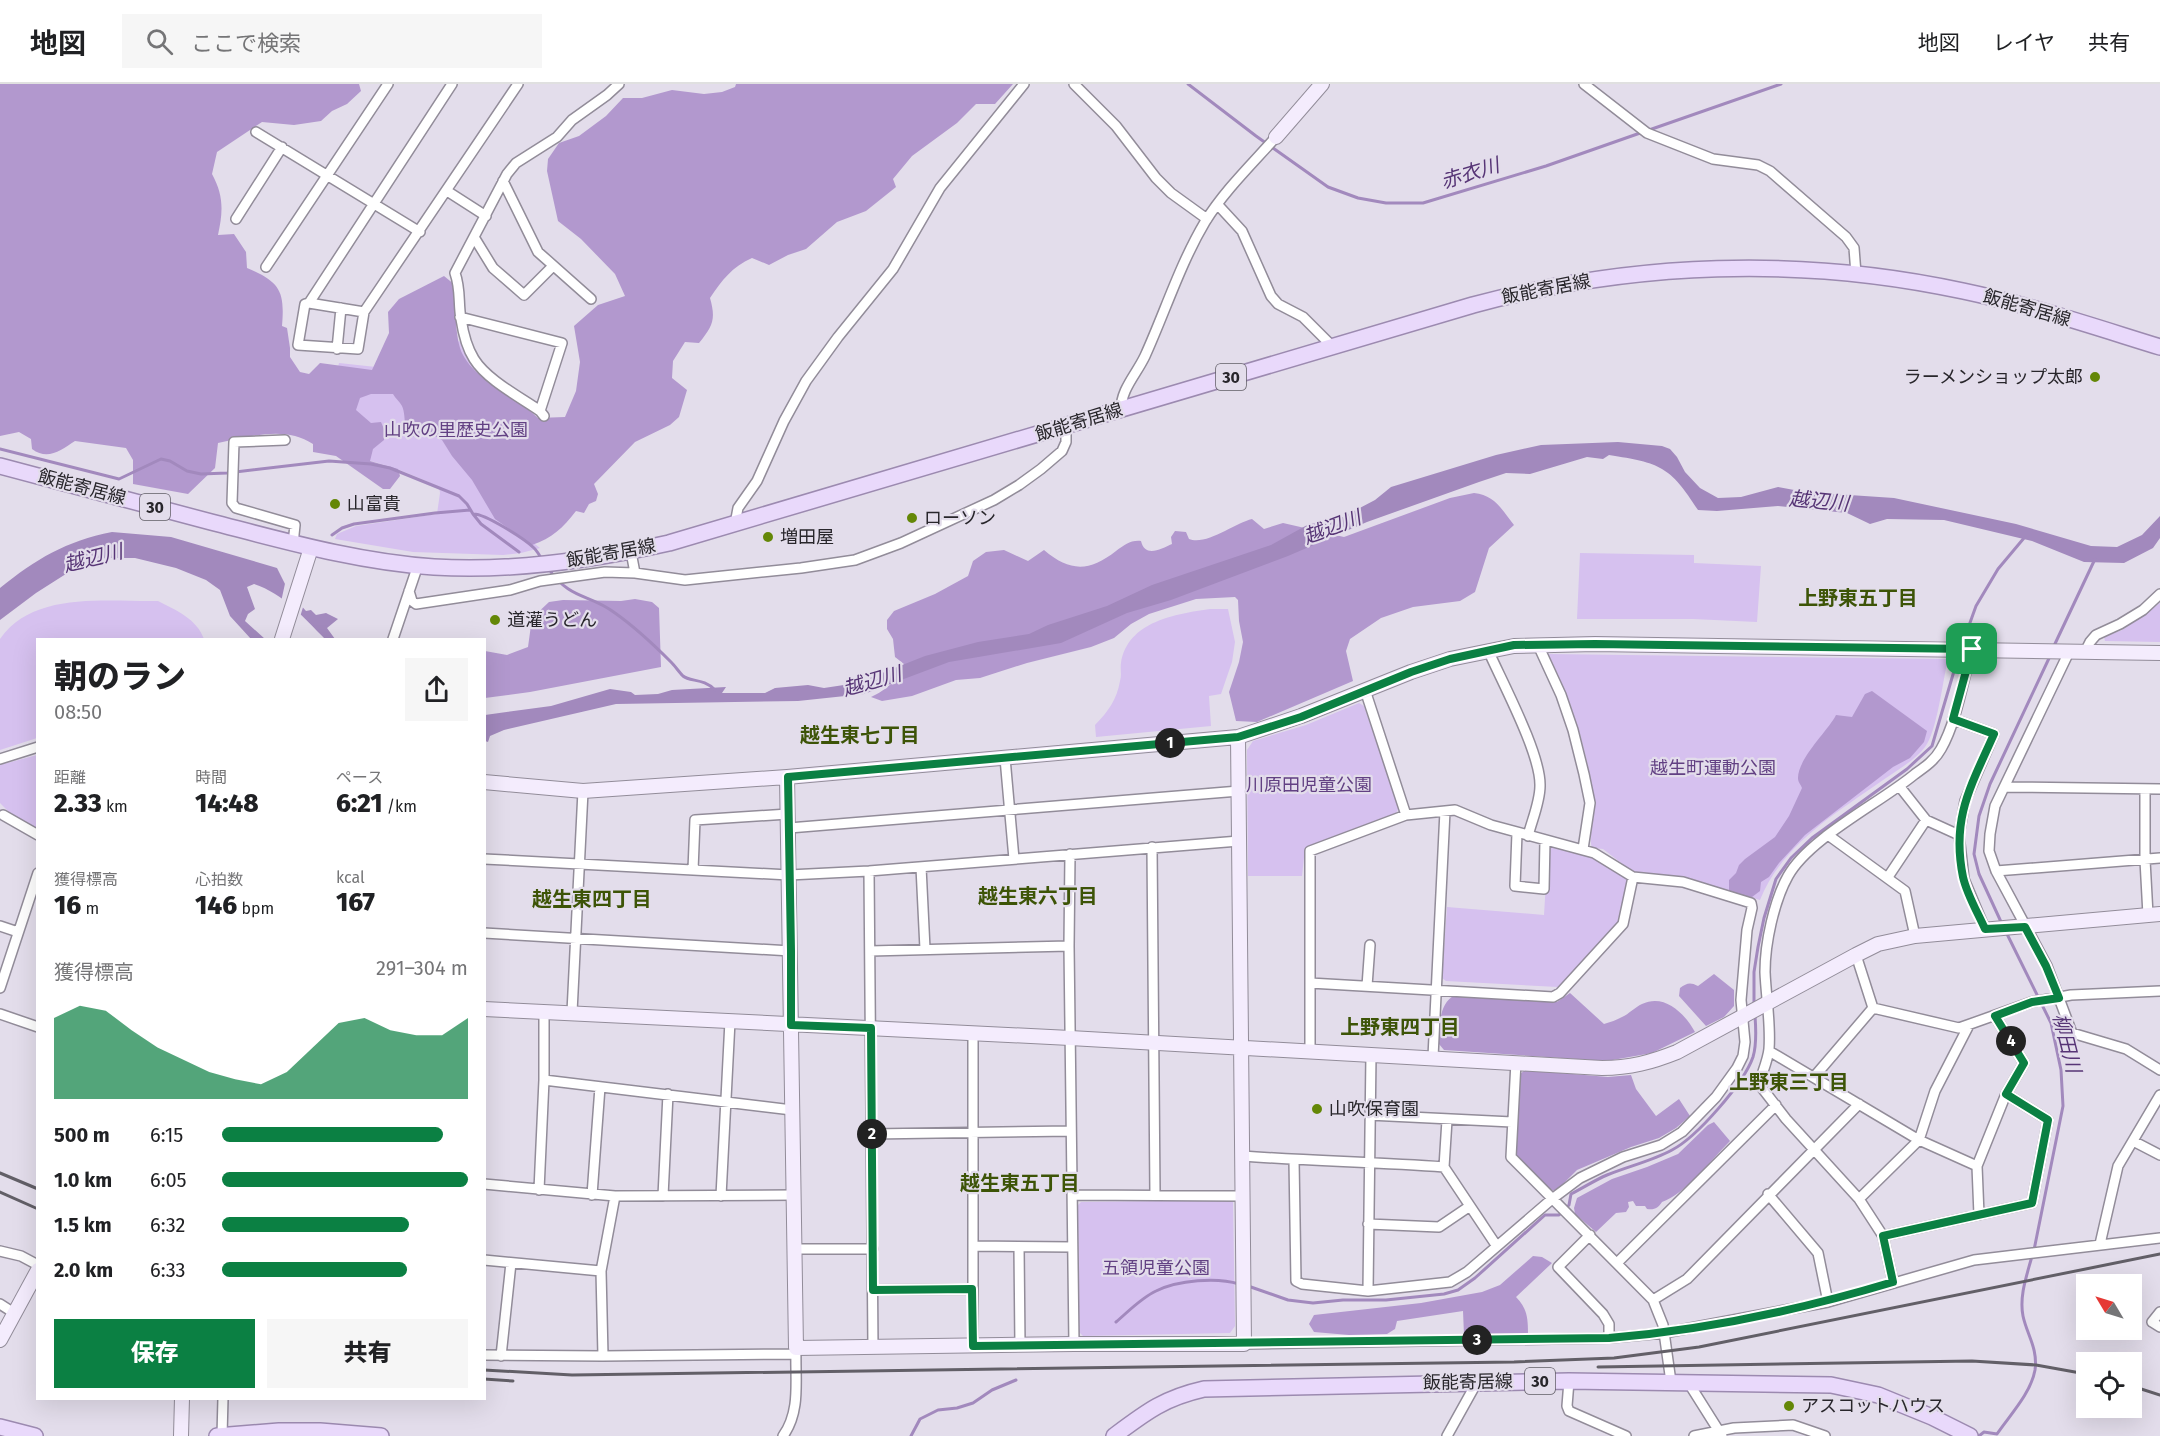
<!DOCTYPE html>
<html lang="ja">
<meta charset="utf-8">
<style>
body{margin:0;font-family:"Fira Sans","Noto Sans JP",sans-serif;background:#f6f6f6;color:#202124;height:100vh;display:flex;flex-direction:column;font-size:22px;white-space:nowrap}
*{box-sizing:border-box;margin:0}
p{font-size:20px;color:#757577}
.icon{flex:none;width:33px;height:33px;fill:none;stroke:currentColor;stroke-width:2;stroke-linecap:round;stroke-linejoin:round}
.map{position:relative;flex:1;overflow:hidden}
.sheet{position:absolute;left:36px;top:554px;width:450px;height:762px;display:flex;flex-direction:column;background:#fff;border-radius:0px;box-shadow:0 6px 24px #0002}
.sheet>*{flex:none}
.needle{width:39px;rotate:308deg}
.fabs{position:absolute;left:2076px;top:1190px;display:grid;gap:12px}
.fabs a{display:grid;place-items:center;width:66px;height:66px;border-radius:0px;background:#fff;box-shadow:0 6px 24px #0002;font-size:30px}
.pin{position:absolute;display:grid;place-items:center;width:51px;height:51px;color:#fff;margin:-26px;border-radius:12px;box-shadow:0 3px 9px #0006}
.km{position:absolute;width:30px;height:30px;margin:-15px;border-radius:50%;background:#222;color:#fff;font-size:16px;line-height:30px;text-align:center}
.round{display:grid;place-items:center;flex:none;width:63px;height:63px;border-radius:0px;background:#f6f6f6}
.summary{display:flex;align-items:center;justify-content:space-between;height:102px;padding:0 18px}
h1{font-size:33px;font-weight:800;line-height:45px}
.figures{display:grid;grid-template-columns:repeat(3,1fr);gap:9px;height:102px;padding:6px 18px}
.figures div{display:grid;align-content:center}
.figures b{font-size:26px;font-weight:800}
.figures small{font-size:16px;font-weight:400}
.figures p{font-size:16px}
.chart{height:168px;padding:12px 18px}
.chart p{display:flex;justify-content:space-between}
.chart svg{width:100%;height:108px;margin-top:6px;fill:#0b8043;opacity:.7}
.action{display:flex;gap:12px;margin-top:auto;padding:12px 18px}
.action a{flex:1;height:69px;border-radius:0px;background:#0b8043;color:#fff;font-size:24px;font-weight:800;line-height:69px;text-align:center}
.action a+a{background:#f6f6f6;color:#202124}
ul{padding:0 18px;list-style:none;font-size:20px}
li{display:grid;grid-template-columns:96px 72px 1fr;align-items:center;height:45px}
li i{height:15px;border-radius:8px;background:#0b8043}
header{display:flex;align-items:center;gap:36px;box-sizing:border-box;height:84px;padding:0 30px;background:#fff;border-bottom:2px solid #e0e0e0}
header strong{font-size:28px}
nav{display:flex;gap:33px;margin-inline-start:auto;font-size:21px}
.search{width:420px;height:54px;background:#f6f6f6;display:flex;align-items:center;gap:15px;box-sizing:border-box;padding:0 21px;border-radius:0px;color:#757577;font-size:22px}
.map>svg:first-child{display:block}
</style>
<header>
<strong>地図</strong>
<div class="search"><svg class="icon" aria-label="search" viewBox="0 0 24 24"><circle cx="10" cy="10" r="6"/><path d="M15 15l6 6"/></svg>ここで検索</div>
<nav><a>地図</a><a>レイヤ</a><a>共有</a></nav>
</header>
<div class="map">
<svg width="2160" height="1352" viewBox="0 0 2160 1352">
<rect width="100%" height="100%" fill="#e3ddeb"/>
<path fill="#d6c1ef" d="M461 257 474 283 501 309 518 447 540 464 521 469 503 471 413 468 335 455 337 450 356 442 437 430 440 409 439 403C404 386 375 377 336 368L323 345 339 279 376 283 422 265Z
M1580 469 1694 471V479L1761 482 1757 538 1693 535H1577Z
M158 517C176 526 197 535 204 555H38L37 654 0 666V555C33 507 106 518 158 517Z
M2160 519V558L2105 557 2104 553 2122 546Z
M1210 525H1228L1235 558 1232 578 1221 610 1209 612 1211 642 1096 653 1095 641C1108 628 1117 615 1120 597 1122 591 1120 585 1121 579 1128 537 1176 530 1210 525Z
M1548 570 1948 575C1943 595 1937 648 1925 663 1915 676 1899 685 1886 694 1838 728 1783 759 1760 816L1689 795 1633 788 1603 765 1592 764C1588 752 1595 736 1594 722 1589 670 1572 617 1548 570Z
M1359 619 1364 622 1399 724 1396 729 1305 764 1302 792H1248L1247 666 1253 657 1306 641Z
M37 671V747L11 730 0 719V681Z
M1554 763 1595 774 1625 794 1628 798 1620 836 1617 840 1558 903 1446 897 1442 894 1447 823 1544 831 1548 765Z
M1230 1116 1233 1118 1235 1242 1230 1249 1083 1252 1079 1248 1078 1121 1081 1118Z"/>
<path fill="#b298ce" d="M0 0H359L361 7 347 20 332 27 321 37 294 41 262 38 217 68 212 90C224 112 223 128 218 151L234 150 246 168 247 184C280 198 285 207 282 242L287 244 290 264V273L300 288 309 290 320 279 372 286 389 249 388 228 399 215 444 192 455 201C456 221 454 254 463 271 473 290 495 302 512 313 521 319 530 327 538 334L565 333 576 307 580 278 574 242 598 221 625 212 615 190 581 155 558 137 547 87 548 75 559 59 579 52 606 32 623 14H642L672 6 704 10 722 8 735 3 736 0H1013L995 20H976L957 39 912 72 893 95 896 103 866 127 837 138 806 165 788 171 769 181 752 174C732 183 722 196 710 214 716 235 713 242 699 259L685 258 673 277 672 294 687 306 679 333 670 341 635 358 594 400 598 410 596 417 589 420 584 429 576 427C563 444 552 454 532 461L495 435 472 396 452 372 442 356 426 347C397 364 409 338 402 322 400 318 395 314 393 310H371L360 314 356 326 371 339 381 338 384 345V356L373 365 370 377 398 385 400 392 390 405H383L336 372 313 368V360C285 341 248 353 218 359L215 384 188 410 133 400V376L126 364 75 357C61 366 48 377 32 365L31 355 19 348 0 352Z
M1474 409C1495 411 1502 426 1514 441L1489 464 1475 508 1460 517 1413 523 1381 534 1350 555 1346 567 1353 597 1257 638 1236 637 1229 608 1239 578 1243 558 1239 537 1238 516 1235 513 1196 515 1149 530 1131 540 1114 554 1091 563 1027 579 980 594 956 596 912 612 882 617 871 613C888 605 896 597 904 580L895 573 893 555 887 545V536L894 527 935 510 968 492 973 477 986 468 1004 466 1028 477 1044 466C1070 488 1089 488 1116 467 1125 461 1130 456 1141 457 1145 474 1161 465 1172 460L1171 453 1175 447 1186 448 1189 455C1206 462 1235 439 1252 435L1264 445 1283 439 1344 453 1450 414Z
M635 515 652 518 659 524 661 583 530 608 485 614V567L507 571 528 563 532 534 549 518 563 516 621 517Z
M1872 607 1927 647 1924 658 1910 674 1893 683 1805 751 1779 779 1769 793 1761 798 1760 807 1752 813 1737 811 1729 807V796L1736 789 1739 781 1745 775 1775 753 1789 732 1802 704C1801 701 1798 698 1798 695 1797 675 1828 647 1836 631L1852 633 1865 610Z
M1714 890 1734 906V922L1724 933 1706 942 1679 912 1680 904C1687 899 1690 898 1698 902Z
M1570 909 1604 940C1610 938 1617 936 1622 933 1629 930 1635 923 1642 920 1665 909 1685 930 1695 948L1652 969 1607 977 1444 966 1439 960C1440 942 1438 920 1455 911L1557 918Z
M1525 986 1608 993 1631 991 1636 1005 1656 1032 1679 1015 1690 1032 1676 1044 1659 1054 1631 1063 1577 1086 1556 1107 1549 1105 1518 1076 1515 1069 1519 991Z
M1714 1038 1730 1057C1713 1074 1684 1111 1662 1118 1658 1124 1655 1126 1647 1125L1645 1122H1636L1633 1117 1628 1118 1629 1123 1626 1128 1616 1129 1596 1148 1575 1130 1574 1124 1577 1114 1612 1095 1647 1083 1678 1070 1708 1041Z
M1533 1172 1542 1173 1552 1179 1516 1213C1527 1224 1528 1234 1528 1249L1489 1253 1464 1251 1463 1227 1397 1237 1395 1245 1387 1250 1349 1251 1314 1248 1309 1240 1314 1231 1421 1219 1482 1208 1500 1201Z"/>
<path fill="#a289bd" d="M1618 358 1662 362 1670 365 1677 373 1685 388 1700 404 1718 414 1741 413 1778 403 1805 408 1894 414 2016 440 2091 462 2117 463 2142 451 2160 432V454L2153 464 2124 479 2084 478 2032 457 1944 436 1887 435 1870 440 1847 429 1778 422 1717 427 1698 426C1670 382 1660 379 1609 371L1603 375 1587 373 1530 390 1506 389 1479 398 1367 438 1288 472 1171 516 1127 529 1061 559 949 578 864 610 798 617 616 620 504 646 490 652 488 658 485 657V631L551 622 610 605 631 608 635 611 658 610 672 606 726 603 722 609H765L775 604 808 601 824 604 857 599 925 572 978 558 1029 550 1048 541 1107 522 1152 501 1271 461 1309 440 1333 438 1375 416 1391 403 1496 371 1541 361Z
M112 448 171 453 277 484 289 508 306 527 311 526 316 531 326 529 338 535 327 544 335 555H325C303 533 284 510 254 500L247 503 255 525 248 530 245 537 265 555H251L230 532 220 506 206 496 176 484 135 474H106L80 481 36 509 0 536V504C36 475 66 457 112 448Z"/>
<path fill="#e3ddeb" d="M286 495 292 506 304 520 300 533 281 518Z"/>
<g fill="none" stroke-linecap="round" stroke-linejoin="round">
<path stroke="#a289bd" stroke-width="3" d="M1188 0 1256 52 1328 103 1358 114 1386 119H1423L1546 82 1643 48
M1649 46 1781 0
M0 365 119 395 161 375 170 377 187 387 201 390 227 389 329 377 371 380 390 384 459 412 467 420 473 430C484 429 525 455 534 464 537 467 540 472 542 476
M473 430 481 440 519 468
M332 451 342 444 354 440 435 429 470 426
M548 484C571 517 588 509 615 529 635 543 654 561 671 578 675 582 679 588 683 592 690 598 704 594 715 606
M1962 561 1976 522 1998 485 2024 454
M2053 564 2095 475
M2002 840 1979 790 1974 770 1979 732 1990 700 2051 570
M2006 848 2051 939 2061 986 2063 1022 2034 1166
M1754 922V888L1758 863 1764 834 1776 795 1791 774 1812 754 1907 685 1932 662 1959 570
M1248 1202 1288 1216 1313 1219 1343 1216H1386L1444 1210 1458 1206 1475 1194 1545 1131H1559L1569 1121 1571 1110C1583 1104 1595 1096 1607 1091 1629 1082 1652 1077 1672 1066 1697 1053 1744 999 1753 973 1757 960 1756 945 1755 932
M1116 1238C1129 1227 1141 1214 1156 1207 1178 1196 1217 1193 1239 1200
M911 1352 920 1335 938 1326 957 1324 973 1319 992 1306 1016 1296
M1979 1352 1984 1348 1997 1350C2010 1331 2031 1309 2035 1286 2038 1264 2027 1251 2023 1232 2019 1212 2027 1191 2032 1172"/>
<g stroke="#928c99" stroke-width="12">
<path id="street" d="M1074 0 1116 42 1156 94 1171 109 1207 135
M1584 0 1647 49 1713 75 1758 81 1770 87 1846 153 1854 164 1856 190
M256 48 420 148
M503 97 538 168 591 215
M447 107 486 132
M1218 121 1242 147 1271 212 1278 220 1303 233 1333 263
M236 135 282 63
M474 153 493 184 524 211 553 182
M266 183 388 0
M309 219 364 228 518 0
M364 228 358 265 298 261 305 220 309 219 452 0
M460 233 562 259 540 327
M337 265 341 224
M1121 326C1121 305 1136 291 1145 272 1165 228 1180 180 1205 138 1224 107 1252 80 1276 53
M544 332 540 327C520 313 487 296 474 275 467 264 463 248 461 235 458 219 461 206 455 189L507 90 516 79 557 53 572 36 607 11 619 0
M285 356 234 358 232 419 236 424 295 441 293 460
M735 440 738 424 757 397 784 337 806 297 838 253 893 185 940 104 1024 0
M631 468 635 489 685 496 801 484 855 476 901 459 994 416 1019 401 1041 385 1062 367 1066 358V343
M409 507 412 517 416 520 510 506 540 497 605 488 635 489
M393 555 418 481
M1538 561 1561 611 1573 646 1584 690 1590 719 1583 765
M1488 566C1502 598 1541 670 1540 702 1540 718 1532 736 1528 752
M2069 568 1995 722 1990 750 1989 767 1996 787 2047 882 2072 949 2126 965 2160 986
M2085 568 2090 558 2096 551 2120 540 2143 526 2160 510
M1365 606 1406 731
M1953 635 1994 650 1965 717 1959 751 1964 795 1985 845
M1005 674 1014 775
M0 675 38 663
M1900 703 1926 736 1959 751
M2005 703 2160 705
M2145 705V776L2148 831
M3 731 38 751
M789 744 1239 707
M1517 749 1515 802 1544 805 1545 756
M1828 751 1905 807 1915 852
M1152 763 1155 1110
M1070 770 1069 862 1074 1260
M484 775 789 791 869 787 1239 757
M921 783 925 865
M693 786 695 736 788 730
M869 787 873 1264
M1996 787 2160 774
M1888 793 1926 736
M0 842 18 848
M484 849 791 867
M870 867 1069 862
M1856 871 1873 924
M1310 899 1553 913 1560 909 1623 840 1633 793
M1367 902 1370 861
M0 904 38 789
M1873 924 1959 944 2032 918 2071 911 2160 907
M572 928 583 707
M0 930 38 943
M1769 967 1919 1056 1977 1082
M1433 973 1445 727
M1516 978 1511 1073 1653 1216 1663 1241 1671 1298
M1814 993 1873 924
M544 996 792 1026
M1369 1031 1512 1038
M1447 1036 1444 1083 1496 1161
M872 1050 1071 1047
M2133 1057 2160 1071
M1243 1072C1310 1077 1377 1078 1444 1083
M1294 1076 1296 1197 1302 1200 1368 1207 1450 1198 1467 1188 1552 1115 1580 1094 1623 1073 1661 1061 1682 1048 1716 1013 1737 984 1743 972 1745 958 1741 916 1747 846 1752 824 1751 819 1683 798 1633 793 1594 769 1491 741 1455 726 1406 731 1310 767V967
M484 1100 615 1112 794 1111
M539 1106 544 996V929
M1768 1110 1818 1169 1828 1218
M592 1111 600 1003
M1073 1111 1243 1112
M663 1112 668 1010
M721 1112 730 937
M1859 1115 1919 1056 1935 1007 1968 943
M1979 1131 1977 1082 2006 1010 2024 979 1995 932
M1368 1140 1439 1143 1470 1122
M1590 1151 1558 1183 1603 1230 1609 1240V1254
M1883 1152 2032 1119 2048 1036 2006 1010
M2100 1160 2118 1082 2160 1011
M973 1162 1072 1163
M1019 1163 1020 1262
M794 1165H873
M0 1167 21 1172 36 1180 38 1186
M484 1176 601 1187
M1617 1179 1776 1021
M1893 1198 1883 1152 1859 1115 1786 1035 1759 1000C1762 989 1768 976 1769 965 1771 940 1766 913 1765 888 1765 859 1774 817 1788 792 1809 754 1880 719 1915 690 1925 683 1935 676 1941 665 1957 637 1963 596 1972 565
M873 1206 972 1205
M1368 1207 1371 970
M1653 1216 1687 1195 1859 1020
M0 1220 14 1229
M2160 1228 2152 1238 2160 1243
M1244 1260 1609 1254 1664 1249 1828 1218 1974 1176 2160 1154
M973 1262V949
M484 1271 603 1272 795 1270
M501 1272 511 1179
M603 1272 601 1187 615 1112
M1569 1297 1567 1322 1569 1327 1626 1352
M1688 1298 1722 1352
M222 1352 223 1314
M783 1352C801 1327 795 1296 796 1267
M1447 1352 1477 1298
M1694 1352 1734 1344 1793 1341 1825 1352"/>
</g>
<g stroke="#928c99" stroke-width="16">
<path id="secondary" d="M1276 53 1322 0
M282 555 311 464
M787 693 796 1264 1074 1260H1244L1238 653
M484 698 583 707 787 693 1238 653 1301 632 1411 588 1450 575 1514 562 1595 560 2160 569
M484 925 1070 954 1602 984C1630 984 1652 978 1677 968L1856 871 1878 860 1915 852 2160 830
M0 1256 38 1186
M181 1352 182 1314"/>
</g>
<g stroke="#9c8ab0" stroke-width="18">
<path id="primary" d="M0 382C70 401 141 419 211 438 285 457 358 478 434 483 512 488 593 476 669 459L1473 221C1633 178 1801 172 1963 207 2030 221 2095 243 2160 263
M0 1343 35 1352
M217 1352 279 1347H320L381 1352
M1114 1352C1146 1328 1164 1314 1204 1305L1569 1297 1831 1301 1878 1311 1932 1333 1970 1352"/>
</g>
<use href="#street" stroke="#fff" stroke-width="9"/>
<use href="#secondary" stroke="#f4ecfd" stroke-width="14"/>
<use href="#primary" stroke="#e9d9fb" stroke-width="15"/>
<path stroke="#625f67" stroke-width="3" d="M0 1089 38 1105
M0 1108 38 1125
M1598 1283 1972 1277 2036 1281 2086 1290
M484 1286 572 1291 1514 1278 1614 1274 1699 1263 2160 1170
M484 1295 513 1297
M2132 1302 2160 1311"/>
</g>
<g fill="none" stroke-linecap="round" stroke-linejoin="round">
<g stroke="#fff" stroke-width="12">
<path id="route" d="M1595 560 1972 565 1953 635 1994 650C1971 702 1951 734 1963 793 1967 811 1978 829 1985 845L2025 843 2046 882 2059 914 2032 918 1995 932 2024 979 2006 1010 2048 1036 2032 1119 1883 1152 1893 1198C1800 1226 1706 1246 1609 1254L973 1262 972 1205 873 1206 871 944 791 941V867L788 693 1238 653 1301 633 1411 588 1450 575 1514 561Z"/>
</g>
<use href="#route" stroke="#0b8043" stroke-width="8"/>
</g>
<g fill="#648707" stroke="#e3ddeb" stroke-width="2">
<circle cx="2095" cy="293" r="6"/>
<circle cx="335" cy="420" r="6"/>
<circle cx="912" cy="434" r="6"/>
<circle cx="768" cy="453" r="6"/>
<circle cx="495" cy="536" r="6"/>
<circle cx="1317" cy="1025" r="6"/>
<circle cx="1789" cy="1322" r="6"/>
</g>
<g text-anchor="middle" stroke-width="4.5" stroke-linejoin="round" paint-order="stroke">
<g fill="#e3ddeb" stroke="#605d65" stroke-width="1.5">
<rect x="1216" y="280" width="30" height="26" rx="4.5"/>
<rect x="140" y="410" width="30" height="26" rx="4.5"/>
<rect x="1525" y="1284" width="30" height="26" rx="4.5"/>
</g>
<g font-size="16" font-weight="bold" fill="#28262b">
<text x="1231" y="299">30</text>
<text x="155" y="429">30</text>
<text x="1540" y="1303">30</text>
</g>
<g font-size="18" fill="#28262b" stroke="#e3ddeb">
<text transform="translate(1546 205) rotate(-11)" y="6">飯能寄居線</text>
<text transform="translate(2027 224) rotate(16)" y="6">飯能寄居線</text>
<text transform="translate(1079 338) rotate(-17)" y="6">飯能寄居線</text>
<text transform="translate(82 403) rotate(15)" y="6">飯能寄居線</text>
<text transform="translate(611 469) rotate(-10)" y="6">飯能寄居線</text>
<text transform="translate(1468 1298) rotate(-1)" y="6">飯能寄居線</text>
</g>
<g font-size="18" fill="#28262b" stroke="#e3ddeb" text-anchor="start">
<text x="2083" y="299" text-anchor="end">ラーメンショップ太郎</text>
<text x="347" y="426">山富貴</text>
<text x="924" y="440">ローソン</text>
<text x="780" y="459">増田屋</text>
<text x="507" y="542">道灌うどん</text>
<text x="1329" y="1031">山吹保育園</text>
<text x="1801" y="1328">アスコットハウス</text>
</g>
<g font-size="18" fill="#624083" stroke="#e3ddeb">
<text x="456" y="352">山吹の里歴史公園</text>
<text x="1713" y="690">越生町運動公園</text>
<text x="1309" y="707">川原田児童公園</text>
<text x="1156" y="1190">五領児童公園</text>
</g>
<g font-size="20" font-style="italic" fill="#573576" stroke="#e3ddeb">
<text transform="translate(1470 89) rotate(-17)" y="7">赤衣川</text>
<text transform="translate(1819 417) rotate(5)" y="7">越辺川</text>
<text transform="translate(1332 443) rotate(-21)" y="7">越辺川</text>
<text transform="translate(93 474) rotate(-14)" y="7">越辺川</text>
<text transform="translate(872 597) rotate(-16)" y="7">越辺川</text>
<text transform="translate(2067 959) rotate(76)" y="7">柳田川</text>
</g>
<g font-size="20" font-weight="bold" fill="#3d5407" stroke="#e3ddeb">
<text x="1858" y="521">上野東五丁目</text>
<text x="860" y="658">越生東七丁目</text>
<text x="1038" y="819">越生東六丁目</text>
<text x="592" y="822">越生東四丁目</text>
<text x="1400" y="950">上野東四丁目</text>
<text x="1789" y="1005">上野東三丁目</text>
<text x="1020" y="1106">越生東五丁目</text>
</g>
</g>
</svg>
<div class="fabs">
<a><svg class="needle" viewBox="-14 -14 28 28"><path d="M0-13l5 13h-10z" fill="#e53935"/><path d="M0 13l5-13h-10z" fill="#757577"/></svg></a>
<a><svg class="icon" aria-label="locate" viewBox="0 0 24 24"><circle cx="12" cy="12" r="6"/><path d="M12 2v4M12 18v4M2 12h4M18 12h4"/></svg></a>
</div>
<div class="pin" style="left:1972px;top:565px;background:#1e9e55"><svg class="icon" aria-label="arrive" viewBox="0 0 24 24"><path d="M6 21V4h12l-3 4 3 4H6"/></svg></div>
<b class="km" style="left:1170px;top:659px">1</b>
<b class="km" style="left:872px;top:1050px">2</b>
<b class="km" style="left:1477px;top:1256px">3</b>
<b class="km" style="left:2011px;top:957px">4</b>
<section class="sheet">
<div class="summary"><div><h1>朝のラン</h1><p>08:50</p></div><a class="round"><svg class="icon" aria-label="share" viewBox="0 0 24 24"><path d="M12 15V3M7 8l5-5 5 5M5 13v7h14v-7"/></svg></a></div>
<div class="figures">
<div><p>距離</p><b>2.33<small> km</small></b></div>
<div><p>時間</p><b>14:48</b></div>
<div><p>ペース</p><b>6:21<small> /km</small></b></div>
</div>
<div class="figures">
<div><p>獲得標高</p><b>16<small> m</small></b></div>
<div><p>心拍数</p><b>146<small> bpm</small></b></div>
<div><p>kcal</p><b>167</b></div>
</div>
<div class="chart"><p><span>獲得標高</span>291–304 m</p>
<svg viewBox="0 0 160 44" preserveAspectRatio="none"><path d="M0 44V11L10 6L20 8L30 16L40 23L50 28L60 33L70 36L80 38L90 33L100 23L110 13L120 11L130 16L140 18L150 18L160 11V44z"/></svg>
</div>
<ul>
<li><b>500 m</b>6:15<i style="width:90%"></i></li>
<li><b>1.0 km</b>6:05<i style="width:100%"></i></li>
<li><b>1.5 km</b>6:32<i style="width:76%"></i></li>
<li><b>2.0 km</b>6:33<i style="width:75%"></i></li>
</ul>
<div class="action"><a>保存</a><a>共有</a></div>
</section>
</div>
